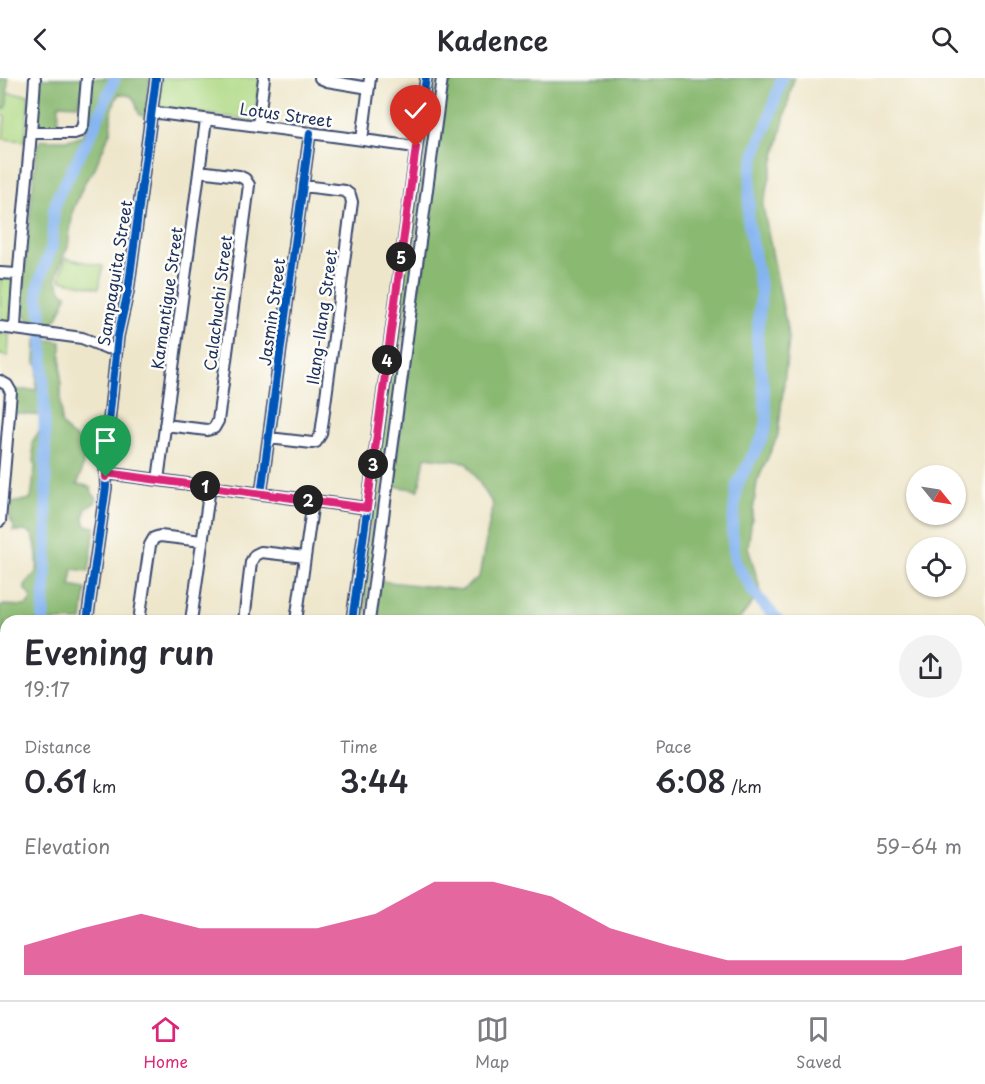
<!DOCTYPE html>
<meta charset="utf-8">
<style>
body{margin:0;font-family:"Playpen Sans",sans-serif;background:#f2f2f3;color:#2b2b33;height:100vh;display:flex;flex-direction:column;font-size:22px;white-space:nowrap}
*{box-sizing:border-box;margin:0}
p{font-size:20px;color:#7c7c81}
.icon{flex:none;width:33px;height:33px;fill:none;stroke:currentColor;stroke-width:2;stroke-linecap:round;stroke-linejoin:round}
.map{position:relative;flex:1;overflow:hidden}
.details{position:absolute;left:0px;top:537px;width:986px;height:386px;display:flex;flex-direction:column;background:#fff;border-radius:18px 18px 0 0;box-shadow:0 2px 4px #0004}
.details>*{flex:none}
.needle{width:39px;rotate:120deg}
.tools{position:absolute;left:906px;top:387px;display:grid;gap:12px}
.tools a{display:grid;place-items:center;width:60px;height:60px;border-radius:50%;background:#fff;box-shadow:0 2px 4px #0004;font-size:30px}
.pin{position:absolute;display:grid;place-items:center;width:51px;height:51px;color:#fff;margin:-62px -26px;border-radius:50% 50% 50% 0;rotate:-45deg;box-shadow:0 0 6px #0007}
.pin .icon{rotate:45deg}
.km{position:absolute;width:30px;height:30px;margin:-15px;border-radius:50%;background:#222;color:#fff;font-size:16px;line-height:30px;text-align:center}
.round{display:grid;place-items:center;flex:none;width:63px;height:63px;border-radius:32px;background:#f2f2f3}
.overview{display:flex;align-items:center;justify-content:space-between;height:102px;padding:0 24px}
h1{font-size:33px;font-weight:600;line-height:45px}
.stats{display:grid;grid-template-columns:repeat(3,1fr);gap:9px;height:102px;padding:6px 24px}
.stats div{display:grid;align-content:center}
.stats b{font-size:30px;font-weight:600}
.stats small{font-size:16px;font-weight:400}
.stats p{font-size:16px}
.chart{height:168px;padding:12px 24px}
.chart p{display:flex;justify-content:space-between}
.chart svg{width:100%;height:108px;margin-top:6px;fill:#db2777;opacity:.7}
header{display:flex;justify-content:space-between;align-items:center;height:78px;padding:0 24px;background:#fff;font-size:27px;font-weight:600}
.dock{display:flex;justify-content:space-around;align-items:center;height:84px;border-top:2px solid #e1e1e2;background:#fff;font-size:16px;color:#7c7c81}
.dock a{display:grid;justify-items:center;gap:3px}
.dock .on{color:#db2777}
.map>svg:first-child{display:block}
</style>
<header><svg class="icon" aria-label="back" viewBox="0 0 24 24"><path d="M15 5l-7 7 7 7"/></svg>Kadence<svg class="icon" aria-label="search" viewBox="0 0 24 24"><circle cx="10" cy="10" r="6"/><path d="M15 15l6 6"/></svg></header>
<div class="map">
<svg width="985" height="922" viewBox="0 0 985 922">
<rect width="100%" height="100%" fill="#fdfcf7"/>
<filter id="ink" filterUnits="userSpaceOnUse"><feTurbulence type="fractalNoise" baseFrequency=".0167" numOctaves="2"/><feDisplacementMap in="SourceGraphic" scale="12" xChannelSelector="R" yChannelSelector="G"/><feConvolveMatrix kernelMatrix="1 2 1 2 8 2 1 2 1" color-interpolation-filters="sRGB"/></filter>
<filter id="wash" filterUnits="userSpaceOnUse"><feTurbulence type="fractalNoise" baseFrequency=".008" numOctaves="4" result="noise"/><feDisplacementMap in="SourceGraphic" scale="24" xChannelSelector="R" yChannelSelector="G"/><feGaussianBlur stdDeviation="1.35" result="paint"/><feColorMatrix in="noise" values="0 0 0 0 0 0 0 0 0 0 0 0 0 0 0 0 0 1.4 0 .05"/><feComposite in="paint" operator="in"/></filter>
<g filter="url(#wash)">
<rect width="100%" height="100%" fill="#eee6ca"/>
<path fill="#aed984" stroke="#648471" stroke-width="1.5" d="M162 0H259L260 2 254 42 159 30Z
M430 0H436L364 543H358Z
M7 15 29 17 25 63 3 61 5 38 0 37V30H6L7 27Z
M65 180 103 188 99 210 60 202Z
M0 198 13 201 10 243 8 245 0 244Z
M0 255 9 256 8 278 0 277Z"/>
<path fill="#8ab972" stroke="#527468" stroke-width="1.5" d="M0 0H8L7 27 6 30H0Z
M40 0H83L82 14 78 27 59 26 58 50 41 49 36 46Z
M92 0H150L145 39 139 36 135 23 131 18 119 16 115 23 111 37V52L108 59 94 92 86 102 73 132 68 169 63 179 56 201 60 210 62 214 67 216C66 221 59 238 55 242 49 250 29 246 26 237 22 229 23 217 23 208L37 67 41 62C56 61 69 65 83 57Z
M447 0H794L763 128 789 261 778 357 757 404 748 469 761 514 738 543H374L380 503 462 512 479 499 493 426 466 384 425 379 419 412 393 408Z
M38 260 61 264V345L70 356 82 364 86 373C82 383 83 396 77 406L87 408 91 410 92 415 97 421 95 425 86 430 84 439 85 447 95 449 89 493 73 491 70 508 86 511 82 543H6V574L0 573V529L4 527 26 528 31 522 30 516 25 512V507L37 493C38 486 37 457 29 454 25 453 17 453 13 453L14 447 9 441 12 425 31 421 35 389 32 364 41 351 42 346V338L13 335 14 312H36L38 289 37 286 35 285 36 262Z
M0 770 6 771V916L29 917 30 922H0V807L2 797 0 796Z
M472 916 512 917 514 922H468Z"/>
<g fill="none" stroke-linecap="round" stroke-linejoin="round">
<path stroke="#84b4f0" stroke-width="12" d="M43 543 46 488 47 459 43 274 41 236 38 218V210L43 192 52 169 54 132 58 118 93 52 115 0
M778 543 754 515 735 483 732 452 737 407 764 356 767 342 757 262 761 213 748 142 751 95 757 70 768 44 782 0
M6 856 3 893 6 911
M9 916 12 922
M671 922 676 916"/>
</g>
</g>
<g filter="url(#ink)">
<g fill="none" stroke-linecap="round" stroke-linejoin="round">
<g stroke="#3b4a6e" stroke-width="14">
<path id="minor" d="M320 0 327 3 369 10
M151 34 416 69
M258 48 264 0
M31 55H74L80 53 83 47 87 0
M362 62 370 0
M0 195 17 196
M0 249 82 260 107 270 117 271
M15 250C19 167 30 84 35 0
M0 303 7 307 11 314 0 443
M165 347 207 352 214 350 218 343 249 107 245 101 239 98 199 93
M269 360 312 365 316 364 321 356 352 124 350 117 345 113 303 108
M106 395 367 430
M158 402 206 42
M261 416 310 55
M87 543 106 409 105 381 118 258 128 213 156 0
M139 543 150 467 154 460 160 458 202 463
M191 543 210 409
M244 543 251 484 255 477 261 474 305 479
M296 543 313 423
M352 543 426 0
M369 543 442 0
M980 605 985 588
M980 734 982 755 980 785
M0 764 6 765
M521 916 524 922
M744 916 752 922
M37 922V916
M88 922 89 916
M141 922 142 916
M194 922 195 916
M247 922 248 916
M302 922 303 916
M320 922V916
M577 922 583 916
M851 922 858 916"/>
</g>
<use href="#minor" stroke="#fff" stroke-width="10"/>
<g stroke="#fdfcf7" stroke-width="11">
<path id="cycleway" d="M261 416 310 55
M87 543 106 409 105 381 118 258 128 213 156 0
M352 543 426 0"/>
</g>
<use href="#cycleway" stroke="#0057b8" stroke-width="8"/>
</g>
</g>
<g fill="none" stroke-linecap="round" stroke-linejoin="round" filter="url(#ink)">
<g stroke="#fff" stroke-width="12">
<path id="route" d="M106 399V395L367 430 416 69"/>
</g>
<use href="#route" stroke="#db2777" stroke-width="8"/>
</g>
<g text-anchor="middle" stroke-width="5" stroke-linejoin="round" paint-order="stroke">
<g font-size="16" fill="#1b2f5e" stroke="#fdfcf7">
<text transform="translate(286 37) rotate(8)" y="6">Lotus Street</text>
<text transform="translate(115 195) rotate(-81)" y="6">Sampaguita Street</text>
<text transform="translate(167 220) rotate(-82)" y="6">Kamantigue Street</text>
<text transform="translate(218 225) rotate(-83)" y="6">Calachuchi Street</text>
<text transform="translate(272 234) rotate(-82)" y="6">Jasmin Street</text>
<text transform="translate(322 239) rotate(-82)" y="6">Ilang-Ilang Street</text>
</g>
</g>
</svg>
<div class="tools">
<a><svg class="needle" viewBox="-14 -14 28 28"><path d="M0-13l5 13h-10z" fill="#e53935"/><path d="M0 13l5-13h-10z" fill="#7c7c81"/></svg></a>
<a><svg class="icon" aria-label="locate" viewBox="0 0 24 24"><circle cx="12" cy="12" r="6"/><path d="M12 2v4M12 18v4M2 12h4M18 12h4"/></svg></a>
</div>
<div class="pin" style="left:106px;top:399px;background:#1e9e55"><svg class="icon" aria-label="arrive" viewBox="0 0 24 24"><path d="M6 21V4h12l-3 4 3 4H6"/></svg></div>
<div class="pin" style="left:416px;top:69px;background:#d93025"><svg class="icon" aria-label="check" viewBox="0 0 24 24"><path d="M5 12l5 5 9-10"/></svg></div>
<b class="km" style="left:205px;top:408px">1</b>
<b class="km" style="left:308px;top:422px">2</b>
<b class="km" style="left:373px;top:386px">3</b>
<b class="km" style="left:387px;top:282px">4</b>
<b class="km" style="left:401px;top:179px">5</b>
<section class="details">
<div class="overview"><div><h1>Evening run</h1><p>19:17</p></div><a class="round"><svg class="icon" aria-label="share" viewBox="0 0 24 24"><path d="M12 15V3M7 8l5-5 5 5M5 13v7h14v-7"/></svg></a></div>
<div class="stats">
<div><p>Distance</p><b>0.61<small> km</small></b></div>
<div><p>Time</p><b>3:44</b></div>
<div><p>Pace</p><b>6:08<small> /km</small></b></div>
</div>
<div class="chart"><p><span>Elevation</span>59–64 m</p>
<svg viewBox="0 0 160 44" preserveAspectRatio="none"><path d="M0 44V32L10 25L20 19L30 25L40 25L50 25L60 19L70 6L80 6L90 12L100 25L110 32L120 38L130 38L140 38L150 38L160 32V44z"/></svg>
</div>
</section>
</div>
<nav class="dock">
<a class="on"><svg class="icon" aria-label="home" viewBox="0 0 24 24"><path d="M3 11l9-7 9 7M6 9v11h12V9"/></svg>Home</a>
<a><svg class="icon" aria-label="map" viewBox="0 0 24 24"><path d="M3 6l6-2 6 2 6-2v14l-6 2-6-2-6 2zM9 4v14M15 6v14"/></svg>Map</a>
<a><svg class="icon" aria-label="saved" viewBox="0 0 24 24"><path d="M7 4h10v16l-5-4-5 4z"/></svg>Saved</a>
</nav>
